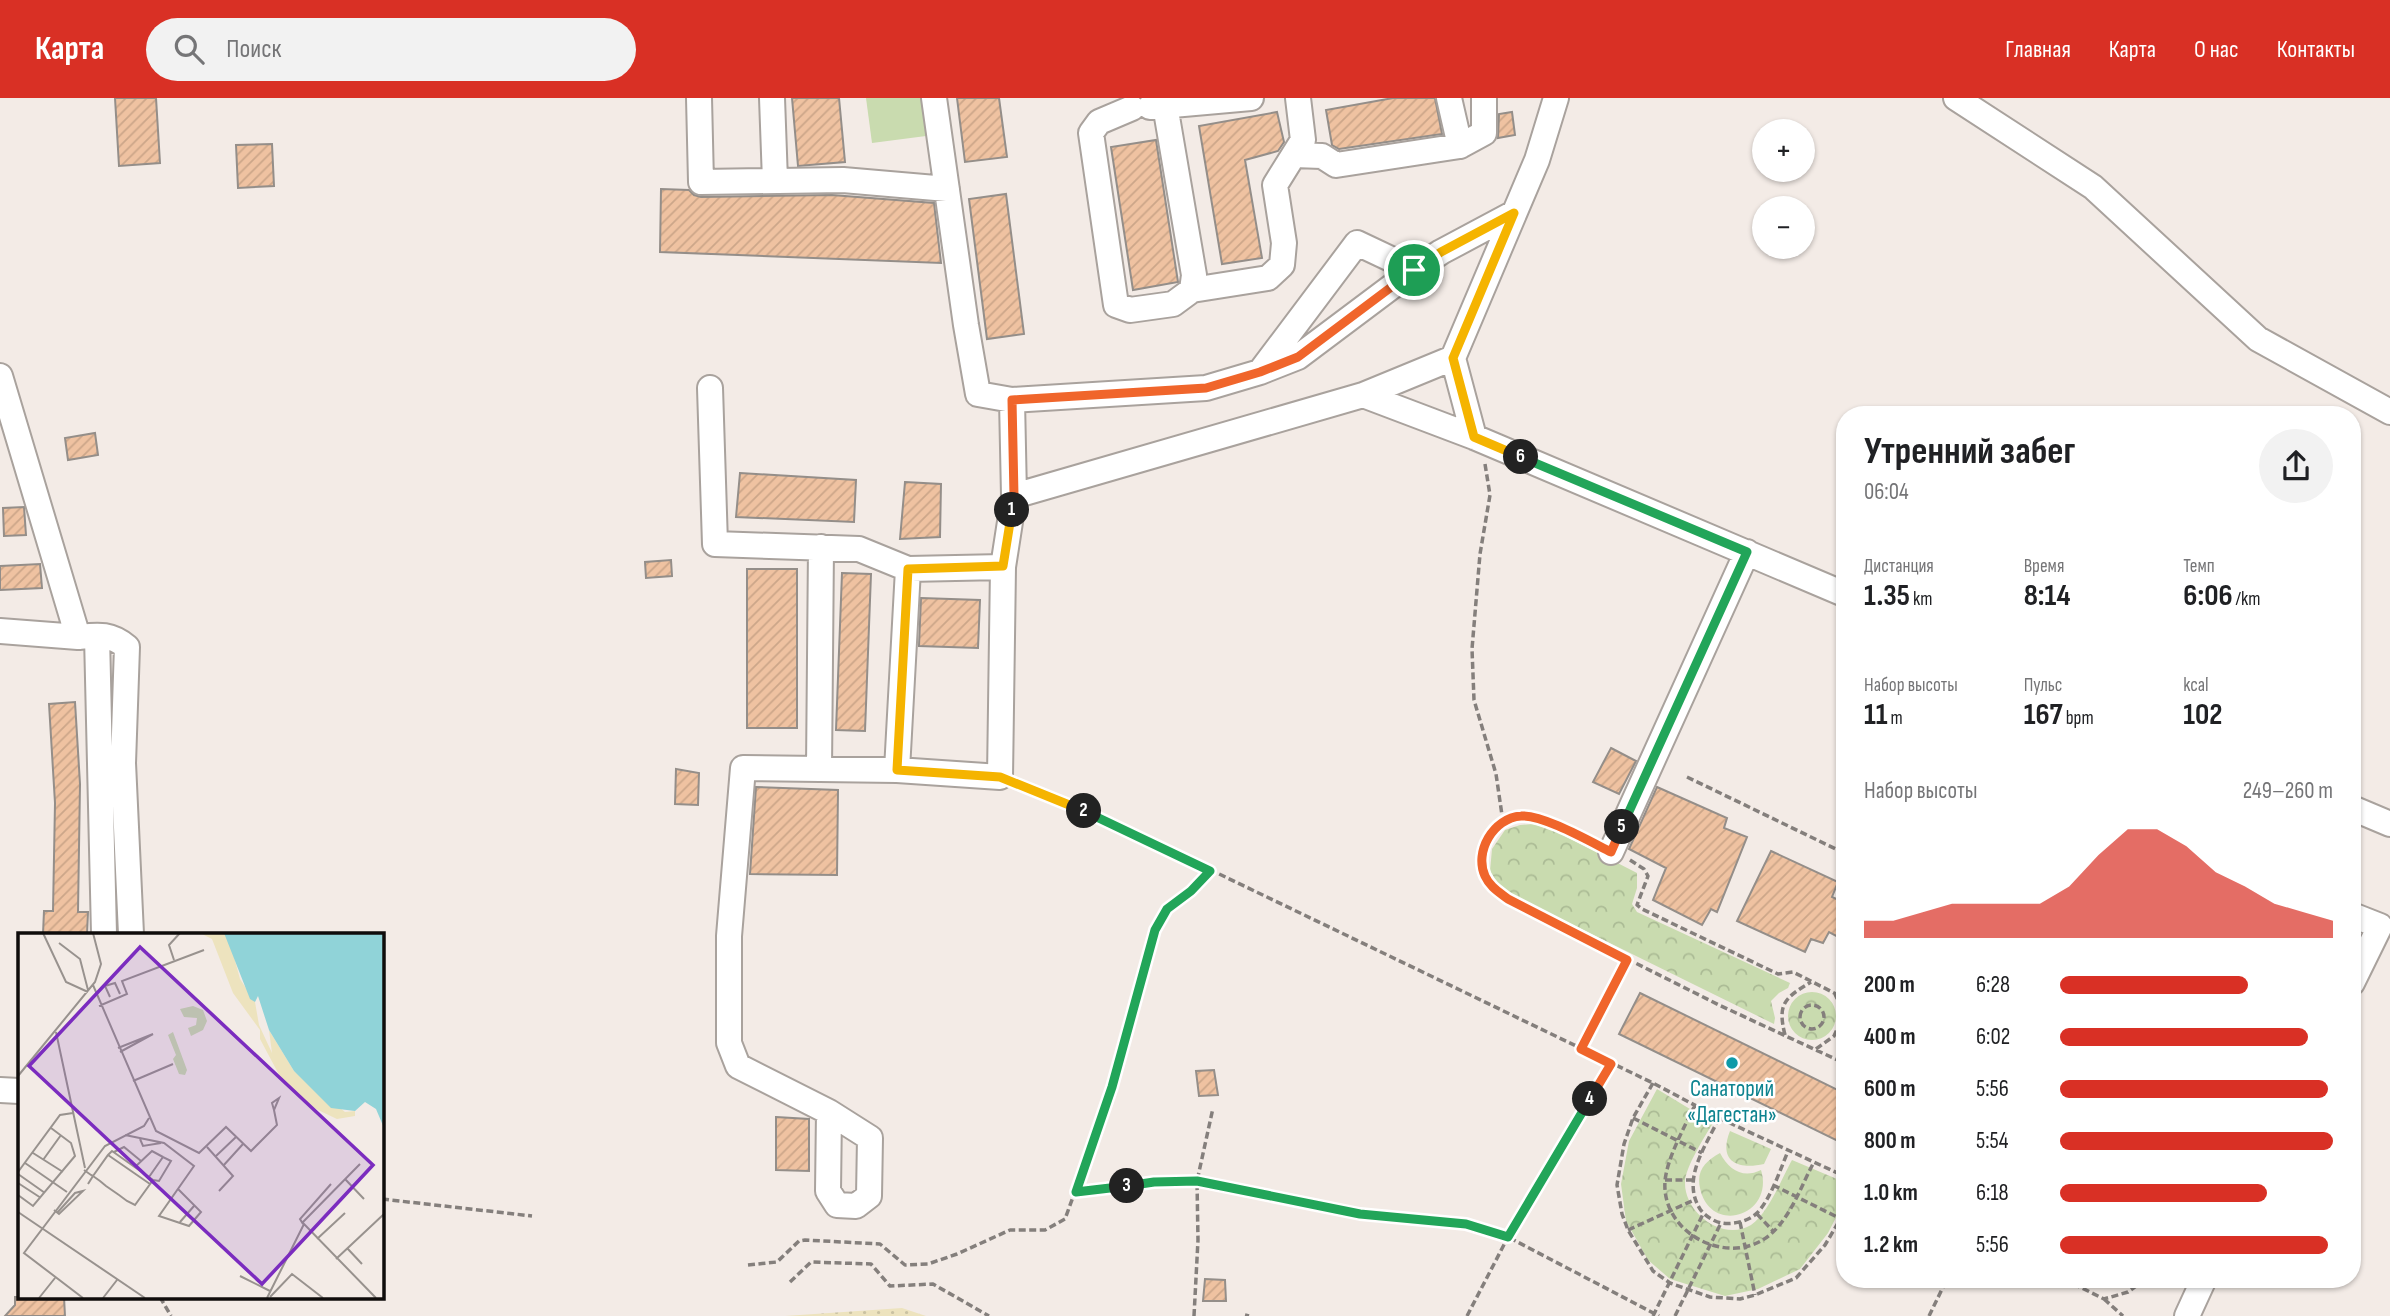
<!DOCTYPE html>
<html lang="ru">
<meta charset="utf-8">
<style>
body{margin:0;font-family:"Sofia Sans Condensed",sans-serif;background:#f2f2f2;color:#202124;height:100vh;display:flex;flex-direction:column;font-size:26px;white-space:nowrap}
*{box-sizing:border-box;margin:0}
p{font-size:23px;color:#757577}
.icon{flex:none;width:38px;height:38px;fill:none;stroke:currentColor;stroke-width:2;stroke-linecap:round;stroke-linejoin:round}
.map{position:relative;flex:1;overflow:hidden}
.details{position:absolute;left:1836px;top:308px;width:525px;height:882px;display:flex;flex-direction:column;background:#fff;border-radius:28px;box-shadow:0 2px 5px #0004}
.details>*{flex:none}
.tools{position:absolute;left:1752px;top:21px;display:grid;gap:14px}
.tools a{display:grid;place-items:center;width:63px;height:63px;border-radius:50%;background:#fff;box-shadow:0 2px 5px #0004;font-size:35px}
.pin{position:absolute;display:grid;place-items:center;width:60px;height:60px;color:#fff;margin:-30px;border:4px solid #fff;border-radius:50%;box-shadow:0 2px 7px #0007}
.km{position:absolute;width:35px;height:35px;margin:-18px;border-radius:50%;background:#222;color:#fff;font-size:19px;line-height:35px;text-align:center}
.round{display:grid;place-items:center;flex:none;width:74px;height:74px;border-radius:37px;background:#f2f2f2}
.head{display:flex;align-items:center;justify-content:space-between;height:119px;padding:0 28px}
h1{font-size:38px;font-weight:700;line-height:52px}
.figures{display:grid;grid-template-columns:repeat(3,1fr);gap:10px;height:119px;padding:7px 28px}
.figures div{display:grid;align-content:center}
.figures b{font-size:30px;font-weight:700}
.figures small{font-size:19px;font-weight:400}
.figures p{font-size:19px}
.chart{height:196px;padding:14px 28px}
.chart p{display:flex;justify-content:space-between}
.chart svg{width:100%;height:126px;margin-top:7px;fill:#d93025;opacity:.7}
ul{padding:0 28px;list-style:none;font-size:23px}
li{display:grid;grid-template-columns:112px 84px 1fr;align-items:center;height:52px}
li i{height:18px;border-radius:9px;background:#d93025}
header{display:flex;align-items:center;gap:42px;box-sizing:border-box;height:98px;padding:0 35px;background:#d93025;color:#fff}
header strong{font-size:33px}
nav{display:flex;gap:38px;margin-inline-start:auto;font-size:24px}
.search{width:490px;height:63px;background:#f2f2f2;display:flex;align-items:center;gap:18px;box-sizing:border-box;padding:0 24px;border-radius:38px;color:#757577;font-size:26px}
.map>svg:first-child{display:block}
</style>
<header>
<strong>Карта</strong>
<div class="search"><svg class="icon" aria-label="search" viewBox="0 0 24 24"><circle cx="10" cy="10" r="6"/><path d="M15 15l6 6"/></svg>Поиск</div>
<nav><a>Главная</a><a>Карта</a><a>О нас</a><a>Контакты</a></nav>
</header>
<div class="map">
<svg width="2390" height="1218" viewBox="0 0 2390 1218">
<defs>
<pattern id="sand-dots" width="8" height="8" patternUnits="userSpaceOnUse" patternTransform="scale(1.75)"><rect width="8" height="8" fill="#ede3be"/><path d="M2 2h.1M6 6h.1" fill="none" stroke="#cac2a2" stroke-width="1.8" stroke-linecap="round"/></pattern>
<pattern id="park-crowns" width="20" height="18" patternUnits="userSpaceOnUse" patternTransform="scale(1.75)"><rect width="20" height="18" fill="#c9dbaf"/><path d="M2 6a3 3 0 1 1 6 0M12 15a3 3 0 1 1 6 0" fill="none" stroke="#abbb95"/></pattern>
<pattern id="building-hatch" width="6" height="6" patternUnits="userSpaceOnUse" patternTransform="scale(1.75)"><rect width="6" height="6" fill="#efc2a1"/><path d="M-1 1l2-2M0 6l6-6M5 7l2-2" fill="none" stroke="#cca689"/></pattern>
</defs>
<rect width="100%" height="100%" fill="#f3ebe6"/>
<path fill="url(#sand-dots)" d="M902 1210 926 1218H785Z"/>
<path fill="url(#park-crowns)" d="M1533 726 1553 732 1637 775V790L1632 806 1637 814 1790 885 1788 890 1779 895 1771 903 1775 920 1774 926 1502 792 1490 773 1492 751 1505 732 1520 727Z
M1788 918a24 24 0 1 1 48 0a24 24 0 1 1-48 0Z
M1657 991 1713 1025C1705 1038 1685 1070 1685 1084 1684 1114 1722 1144 1751 1127 1768 1116 1782 1080 1792 1062L1844 1084V1104L1828 1135 1800 1171 1758 1191 1725 1198 1670 1181 1648 1162 1626 1123 1621 1086 1629 1043Z
M1730 1033 1771 1051 1764 1066C1737 1072 1718 1063 1730 1033Z
M1720 1055C1729 1072 1743 1081 1761 1072 1775 1118 1710 1138 1700 1090 1696 1072 1706 1063 1720 1055Z"/>
<path fill="#c9dbaf" d="M866 0H921L926 38 872 45Z"/>
<path fill="url(#building-hatch)" stroke="#948e89" stroke-width="2" d="M115 0H156L160 65 119 68Z
M792 0H839L845 64 798 68Z
M957 0H999L1007 59 965 64Z
M1393 0H1435L1442 36 1339 51 1332 47 1326 12Z
M1277 14 1284 44 1278 53 1245 62 1262 160 1222 166 1199 28Z
M1512 14 1515 37 1498 40 1499 16Z
M1156 42 1178 184 1133 192 1111 49Z
M272 46 274 88 238 90 236 47Z
M661 91 689 92 694 97 701 99 832 97 934 105 941 165 660 154Z
M1006 96 1024 236 987 241 969 101Z
M95 335 98 357 68 362 65 340Z
M740 375 856 382 854 424 736 419Z
M905 384 941 386 940 439 900 441Z
M24 409 26 437 4 438 3 410Z
M671 462 672 478 646 480 645 464Z
M40 466 42 490 0 492V468Z
M747 471H797V630H747Z
M842 475 871 476 865 633 836 632Z
M921 500 980 502 978 550 919 548Z
M75 604 80 686 78 814H88L87 836H43L44 813H53L55 705 49 606Z
M1611 650 1636 663 1619 696 1593 684Z
M676 671 699 675 698 707 675 706Z
M756 689 838 692 837 777 750 776Z
M1657 689 1727 720 1724 730 1747 739 1717 814 1711 811 1702 827 1653 802 1666 770 1629 751Z
M1771 753 1838 784 1832 799 1843 804 1838 816 1844 819V842L1829 834 1823 845 1811 841 1805 854 1737 823Z
M1640 895 1844 995V1046L1619 936Z
M1214 972 1218 997 1199 998 1196 973Z
M776 1019 809 1021V1073L776 1072Z
M1205 1181 1225 1182 1226 1203H1203Z
M15 1199H64L65 1218H5L15 1207Z"/>
<g fill="none" stroke-linecap="round" stroke-linejoin="round">
<g stroke="#a9a29d" stroke-width="28">
<path id="minor" d="M699 0 701 84 843 82 947 91
M772 0 775 83
M934 0 966 227 978 296 1012 302 1206 290 1260 274 1298 259 1414 172 1441 154 1514 115
M1449 0 1460 48
M1956 0 2093 89 2258 241 2390 314
M1150 9 1251 0
M1132 10 1099 24 1091 35 1116 207 1130 212 1173 206 1192 192 1194 177 1165 7
M1294 57 1322 58 1336 67 1460 48 1484 35V0
M1192 192 1268 180 1282 167 1284 145 1275 87 1303 42 1298 0
M1260 274 1357 145 1414 172
M0 278 78 539 0 533
M710 290 715 446 859 451 908 471 1003 469
M1363 297 1453 260
M1012 302 1014 398
M1474 339 1453 260 1537 62 1556 0
M97 538 104 836
M78 539C98 537 110 535 127 549L123 665 131 836
M819 671 821 449
M897 672 908 471
M2352 710 2390 726
M1611 754 1747 454
M2352 817 2380 828 2352 885
M0 992 19 993
M829 1014 870 1040 869 1098 856 1108 837 1107 828 1093 829 1014 738 968 729 945V838L743 670 897 672 1000 679 1003 469 1014 398 1363 297 1474 339 1844 496
M2187 1218 2204 1181"/>
</g>
<path stroke="#847f7c" stroke-width="3.5" stroke-dasharray="7 3.5" stroke-linecap="butt" d="M1485 366 1490 397 1480 456 1472 551 1474 602 1496 676 1503 724
M1687 679 1844 755
M1018 686 1105 721 1653 985 1719 1020 1844 1078
M1594 746C1573 736 1547 718 1523 718 1494 718 1474 753 1485 778 1490 788 1499 794 1508 801L1719 907 1844 965
M1630 762 1644 771 1648 778 1637 807 1642 811 1778 876 1793 874 1844 900
M1800 919a12 12 0 1 1 24 0a12 12 0 1 1-24 0Z
M1785 937C1777 905 1785 900 1811 884
M1581 951 1627 862
M1816 951 1834 938 1844 916 1835 896
M1653 985 1633 1020 1624 1046 1617 1087 1622 1116 1628 1132 1653 1173 1670 1185 1710 1199 1740 1201 1755 1197 1796 1180 1825 1147 1844 1115
M1695 1007C1685 1028 1667 1060 1665 1083 1661 1138 1734 1172 1773 1134 1792 1116 1802 1086 1814 1064
M1633 1020 1702 1055
M1719 1020C1706 1048 1681 1081 1700 1111 1704 1117 1714 1124 1722 1125 1733 1127 1749 1123 1757 1115 1771 1101 1781 1069 1789 1051
M1665 1082H1693
M1773 1087 1841 1121
M1075 1094 1154 1084 1197 1083 1360 1116 1466 1126 1508 1139 1659 1218
M382 1101 532 1118
M1757 1116 1774 1134
M1740 1124 1755 1197
M1628 1132 1694 1102
M748 1167 777 1164 799 1143 805 1142 880 1146 905 1167 928 1166 957 1156 1010 1132H1045L1065 1121 1113 989 1155 832 1167 811 1191 793 1210 773
M2064 1181 2104 1201 2128 1194 2146 1181
M790 1184 811 1164 871 1166 890 1188 933 1186 989 1218
M160 1199 171 1218
M2104 1201 2123 1218
M1245 1217 1249 1218
M1194 1218 1198 1142 1197 1083 1213 1010
M1467 1218 1508 1139 1611 966
M1653 1218 1703 1116
M1675 1218 1721 1125
M1929 1218 1947 1181"/>
<use href="#minor" stroke="#fff" stroke-width="24"/>
</g>
<g fill="none" stroke-linecap="round" stroke-linejoin="round">
<g stroke="#fff" stroke-width="14">
<path id="split-1" d="M1012 412 1014 398 1012 302 1206 290 1260 274 1298 259 1414 172"/>
</g>
<g stroke="#fff" stroke-width="14">
<path id="split-2" d="M1012 412 1003 468 908 471 897 672 1000 679 1084 713"/>
</g>
<g stroke="#fff" stroke-width="14">
<path id="split-3" d="M1084 713 1210 773 1191 793 1167 811 1155 832 1112 989 1076 1094 1127 1088"/>
</g>
<g stroke="#fff" stroke-width="14">
<path id="split-4" d="M1127 1088 1154 1084 1197 1083 1360 1116 1466 1126 1508 1139 1590 1001"/>
</g>
<g stroke="#fff" stroke-width="14">
<path id="split-5" d="M1590 1001 1611 966 1581 951 1627 862 1508 801C1499 794 1490 789 1485 778 1474 754 1493 720 1521 718 1542 716 1591 744 1611 754L1622 729"/>
</g>
<g stroke="#fff" stroke-width="14">
<path id="split-6" d="M1521 359 1747 454 1622 729"/>
</g>
<g stroke="#fff" stroke-width="14">
<path id="split-7" d="M1414 172 1441 154 1514 115 1453 260 1474 339 1521 359"/>
</g>
<use href="#split-1" stroke="#f0652b" stroke-width="9"/>
<use href="#split-2" stroke="#f5b400" stroke-width="9"/>
<use href="#split-3" stroke="#22a559" stroke-width="9"/>
<use href="#split-4" stroke="#22a559" stroke-width="9"/>
<use href="#split-5" stroke="#f0652b" stroke-width="9"/>
<use href="#split-6" stroke="#22a559" stroke-width="9"/>
<use href="#split-7" stroke="#f5b400" stroke-width="9"/>
</g>
<circle fill="#0f9aa8" stroke="#fff" stroke-width="2.5" cx="1732" cy="965" r="7"/>
<g text-anchor="middle" stroke-width="5" stroke-linejoin="round" paint-order="stroke">
<g font-size="23" fill="#0d838f" stroke="#fff">
<text x="1732" y="998">Санаторий<tspan x="1732" dy="26">«Дагестан»</tspan></text>
</g>
</g>
<g transform="translate(18 835)">
<rect width="366" height="366" fill="#f3ebe6"/>
<path d="M182 0H206L212 9 222 46 237 69 241 92 254 120 251 97 276 138 327 179 337 178V183L319 186 298 176 266 151 242 106V97L215 60 194 6Z" fill="#ede3be"/>
<path d="M175 73 185 77 189 88 185 97 173 103 170 95 178 92 179 85 166 84 162 76ZM155 99 169 137 167 142 161 141 155 126 158 122 150 102Z" fill="#c9dbaf"/>
<path d="M206 0H366V195L358 176 347 169 337 178 313 175 276 138 251 97 240 63 237 69 232 66Z" fill="#90d3d8"/>
<path fill="none" stroke="#98928e" stroke-width="2" d="M25 0 48 49 70 59M41 10 62 26 70 57M156 27 151 12 162 0M75 52 138 198 181 220 208 194 233 218 259 192 256 177 261 165 254 170 256 177M92 64 87 53 97 50 102 61M81 73 109 61 104 48 186 17M38 99 67 235M100 115 135 101 102 119M0 143 77 49 83 31 75 0M115 148 155 131M107 202 146 210 176 233 141 283 171 293 183 279 160 256M122 206 125 213 143 210M189 214 215 243 201 258M96 219 106 214 123 228M15 220 45 239M90 222 132 251M198 223 218 204M25 227 43 202M7 230 49 259M205 233 225 211M117 234 134 218 145 224M66 237 73 242 75 243 82 248 88 253 101 262 109 268 117 272 135 247 94 218 90 222 75 243 70 251M0 239 42 182 55 180M0 241 27 260M131 244 145 224 153 228 141 248 135 247M327 246 346 266M0 250 23 265M0 262 15 273 57 223 53 210 33 195M36 277 41 281 65 258 57 260 39 280M0 279 127 365M162 289 176 273M284 290 342 231M285 291 282 286 313 251M299 306 327 280M329 315 344 331M318 326 366 281M222 343 252 358M252 364 274 341 305 365M21 365 37 345M65 365 6 320 87 213 126 193 131 185M85 365 99 347M249 365 286 291 358 365"/>
<path fill="#7b2cbf" fill-opacity="0.15" stroke="#7b2cbf" stroke-width="3.5" d="M122 14 355 232 244 351 11 133Z"/>
<rect width="366" height="366" fill="none" stroke="#0f0c0b" stroke-width="3.5"/>
</g>
</svg>
<div class="tools">
<a>+</a>
<a>−</a>
</div>
<div class="pin" style="left:1414px;top:172px;background:#1e9e55"><svg class="icon" aria-label="arrive" viewBox="0 0 24 24"><path d="M6 21V4h12l-3 4 3 4H6"/></svg></div>
<b class="km" style="left:1012px;top:412px">1</b>
<b class="km" style="left:1084px;top:713px">2</b>
<b class="km" style="left:1127px;top:1088px">3</b>
<b class="km" style="left:1590px;top:1001px">4</b>
<b class="km" style="left:1622px;top:729px">5</b>
<b class="km" style="left:1521px;top:359px">6</b>
<section class="details">
<div class="head"><div><h1>Утренний забег</h1><p>06:04</p></div><a class="round"><svg class="icon" aria-label="share" viewBox="0 0 24 24"><path d="M12 15V3M7 8l5-5 5 5M5 13v7h14v-7"/></svg></a></div>
<div class="figures">
<div><p>Дистанция</p><b>1.35<small> km</small></b></div>
<div><p>Время</p><b>8:14</b></div>
<div><p>Темп</p><b>6:06<small> /km</small></b></div>
</div>
<div class="figures">
<div><p>Набор высоты</p><b>11<small> m</small></b></div>
<div><p>Пульс</p><b>167<small> bpm</small></b></div>
<div><p>kcal</p><b>102</b></div>
</div>
<div class="chart"><p><span>Набор высоты</span>249–260 m</p>
<svg viewBox="0 0 160 44" preserveAspectRatio="none"><path d="M0 44V38L10 38L20 35L30 32L40 32L50 32L60 32L70 26L80 15L90 6L100 6L110 12L120 21L130 26L140 32L150 35L160 38V44z"/></svg>
</div>
<ul>
<li><b>200 m</b>6:28<i style="width:69%"></i></li>
<li><b>400 m</b>6:02<i style="width:91%"></i></li>
<li><b>600 m</b>5:56<i style="width:98%"></i></li>
<li><b>800 m</b>5:54<i style="width:100%"></i></li>
<li><b>1.0 km</b>6:18<i style="width:76%"></i></li>
<li><b>1.2 km</b>5:56<i style="width:98%"></i></li>
</ul>
</section>
</div>
